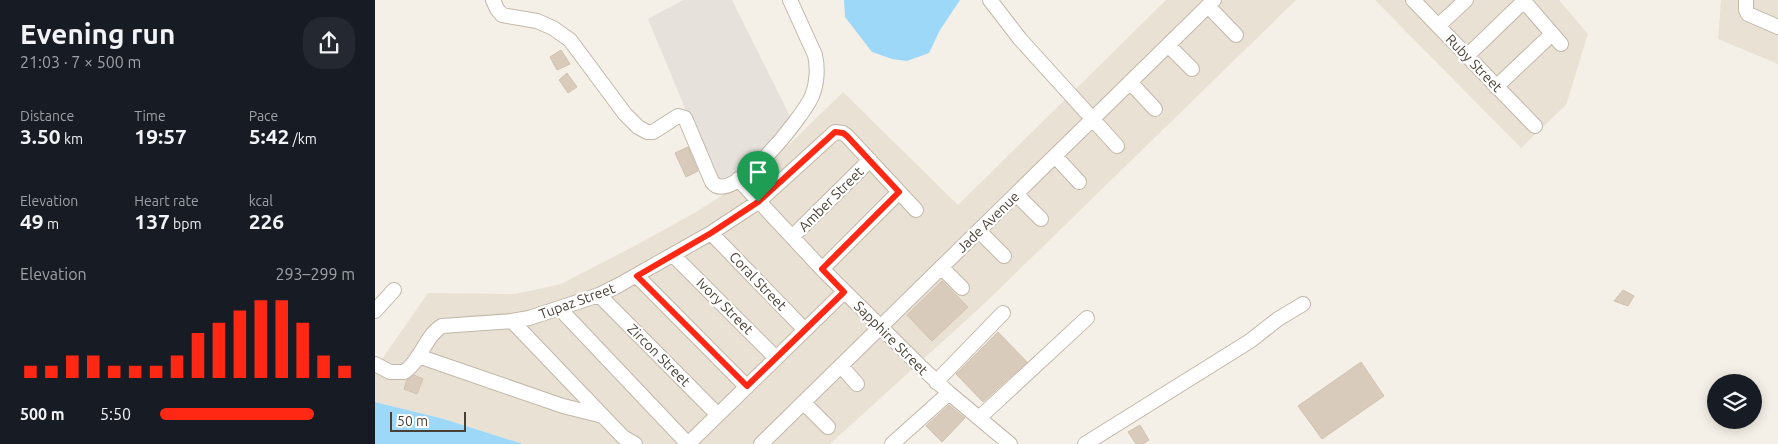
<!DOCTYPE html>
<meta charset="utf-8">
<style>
body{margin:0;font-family:Ubuntu,sans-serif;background:#242831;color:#f1f3f6;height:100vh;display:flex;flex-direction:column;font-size:19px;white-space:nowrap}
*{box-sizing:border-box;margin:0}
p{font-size:16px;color:#9ea1a6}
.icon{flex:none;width:28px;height:28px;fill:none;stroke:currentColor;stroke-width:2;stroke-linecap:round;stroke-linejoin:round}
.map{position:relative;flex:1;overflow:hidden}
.side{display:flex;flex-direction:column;background:#171b24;width:375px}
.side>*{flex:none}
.controls{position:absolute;left:1332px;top:374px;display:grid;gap:10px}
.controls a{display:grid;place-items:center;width:55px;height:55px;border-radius:50%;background:#171b24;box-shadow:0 2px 12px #0003;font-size:25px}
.scale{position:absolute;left:15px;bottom:12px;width:76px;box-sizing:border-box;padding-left:5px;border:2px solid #494035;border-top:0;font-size:14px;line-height:18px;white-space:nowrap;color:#494035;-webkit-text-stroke:4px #fff;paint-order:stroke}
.pin{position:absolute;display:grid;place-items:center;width:42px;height:42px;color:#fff;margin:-51px -21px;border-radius:50% 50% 50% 0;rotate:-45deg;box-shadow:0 0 5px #0007}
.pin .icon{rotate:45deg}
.round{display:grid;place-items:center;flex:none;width:52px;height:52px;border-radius:20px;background:#242831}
.headline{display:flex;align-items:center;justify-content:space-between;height:85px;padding:0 20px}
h1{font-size:28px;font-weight:600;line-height:38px}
.metrics{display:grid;grid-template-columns:repeat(3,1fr);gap:8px;height:85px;padding:5px 20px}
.metrics div{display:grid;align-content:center}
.metrics b{font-size:21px;font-weight:600}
.metrics small{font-size:14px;font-weight:400}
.metrics p{font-size:14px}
.chart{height:140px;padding:10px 20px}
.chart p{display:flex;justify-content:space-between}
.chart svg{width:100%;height:90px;margin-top:5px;stroke:#ff2814;stroke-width:6}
ul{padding:0 20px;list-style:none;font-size:16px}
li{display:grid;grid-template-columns:80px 60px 1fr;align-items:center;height:38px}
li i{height:12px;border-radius:6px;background:#ff2814}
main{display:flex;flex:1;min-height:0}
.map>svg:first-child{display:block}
</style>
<main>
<section class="side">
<div class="headline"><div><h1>Evening run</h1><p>21:03 · 7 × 500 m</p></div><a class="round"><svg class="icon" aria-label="share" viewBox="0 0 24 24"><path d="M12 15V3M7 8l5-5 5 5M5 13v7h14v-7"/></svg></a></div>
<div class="metrics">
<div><p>Distance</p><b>3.50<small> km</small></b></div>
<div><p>Time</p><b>19:57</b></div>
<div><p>Pace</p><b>5:42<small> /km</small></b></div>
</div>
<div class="metrics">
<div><p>Elevation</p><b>49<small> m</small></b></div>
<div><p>Heart rate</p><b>137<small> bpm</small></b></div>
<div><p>kcal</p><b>226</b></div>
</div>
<div class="chart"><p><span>Elevation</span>293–299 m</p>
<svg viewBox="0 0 160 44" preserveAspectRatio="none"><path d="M5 44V38M15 44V38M25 44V33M35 44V33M45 44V38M55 44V38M65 44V38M75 44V33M85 44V22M95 44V17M105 44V11M115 44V6M125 44V6M135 44V17M145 44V33M155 44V38"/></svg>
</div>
<ul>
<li><b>500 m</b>5:50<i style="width:79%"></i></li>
</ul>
</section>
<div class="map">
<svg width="1403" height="444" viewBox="0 0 1403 444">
<rect width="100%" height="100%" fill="#f5f0e7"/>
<path fill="#e9e1d4" d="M791 0H921L610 303 455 444H148L69 419 0 402V369L53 293 140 294 186 284 265 243 321 212 376 177 419 140 468 92 583 205Z
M1000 0H1184L1213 34 1191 105 1146 148Z
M1346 0H1403V64L1343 39Z"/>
<path fill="#e7e1db" d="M308 0H357L418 122 397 146 353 182 340 181 273 19Z"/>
<path fill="#9dd8f8" d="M469 0H585L565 30 554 53 532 61 517 59 497 52 470 17Z
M0 402 69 419 148 444H0Z"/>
<path fill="#d8cbbb" stroke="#d3c2ad" d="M186 50 195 64 182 70 175 57Z
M192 73 202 87 193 93 184 80Z
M313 147 323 171 311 177 300 153Z
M567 281 593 307 557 341 532 315Z
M1248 290 1259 296 1253 306 1239 301Z
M623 332 652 362 608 402 581 374Z
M986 362 1009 396 947 439 923 406Z
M39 375 48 379 42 394 29 389 32 380Z
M574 405 590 418 567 442 551 426Z
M765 425 774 440 768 444H761L753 432Z"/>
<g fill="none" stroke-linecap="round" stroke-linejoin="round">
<g stroke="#c2b7a8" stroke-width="16">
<path id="minor" d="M118 0 122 9 127 15 162 21 178 28 195 40 250 114 263 127 272 132H278L303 116 310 118 337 182C357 208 429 115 437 96 442 84 443 68 440 55L415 0
M615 0 645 39 742 146
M1038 0 1160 126
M1148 0 1186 44
M1371 0V10L1373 14 1403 27
M833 6 861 35
M1063 26 1091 0
M793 45 817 69
M1092 56 1149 1
M755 82 780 109
M1121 87 1177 34
M680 156 704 182
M363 179 447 269 545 366 574 393 635 444
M641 194 666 219
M604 231 629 256
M336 233 430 330
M417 237 495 160
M298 255 401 358
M567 268 587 288
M447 269 524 192
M262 276 372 387
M224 295 343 415
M185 309 313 444
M0 311 19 290
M137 321 248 437 260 444
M43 356 188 406 228 416
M0 364 15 372H29C46 361 50 336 67 326L137 321 154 318 224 295 244 285 336 233 383 202 460 132 468 133 472 136 541 210
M466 366 482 384
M561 382 628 313
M429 403 453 427
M604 418 712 318
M313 444 469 292
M386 444 839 0
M517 444 574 393
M710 444 875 341 903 319 928 304"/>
</g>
<use href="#minor" stroke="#fff" stroke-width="14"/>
</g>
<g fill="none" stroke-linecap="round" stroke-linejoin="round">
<g stroke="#fff" stroke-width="10">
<path id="route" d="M460 132 468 133 472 136 524 192 447 269 469 292 372 386 262 276 336 233 383 202Z"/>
</g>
<use href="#route" stroke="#ff2814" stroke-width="6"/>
</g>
<g text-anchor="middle" stroke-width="4.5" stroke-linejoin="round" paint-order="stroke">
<g font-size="14" fill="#494035" stroke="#fff">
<text transform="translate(1099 63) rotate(46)" y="5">Ruby Street</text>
<text transform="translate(456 199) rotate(-45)" y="5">Amber Street</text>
<text transform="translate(613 222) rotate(-44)" y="5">Jade Avenue</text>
<text transform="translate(383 281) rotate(46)" y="5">Coral Street</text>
<text transform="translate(202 301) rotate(-20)" y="5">Tupaz Street</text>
<text transform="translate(350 306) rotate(45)" y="5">Ivory Street</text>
<text transform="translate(516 338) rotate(45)" y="5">Sapphire Street</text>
<text transform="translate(284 355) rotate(45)" y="5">Zircon Street</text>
</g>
</g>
</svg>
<div class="controls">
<a><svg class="icon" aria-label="layers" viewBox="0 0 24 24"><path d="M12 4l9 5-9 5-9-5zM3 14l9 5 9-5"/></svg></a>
</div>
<div class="scale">50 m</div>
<div class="pin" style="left:383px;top:202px;background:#1e9e55"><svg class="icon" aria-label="arrive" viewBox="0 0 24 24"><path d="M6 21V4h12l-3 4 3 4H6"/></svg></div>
</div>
</main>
